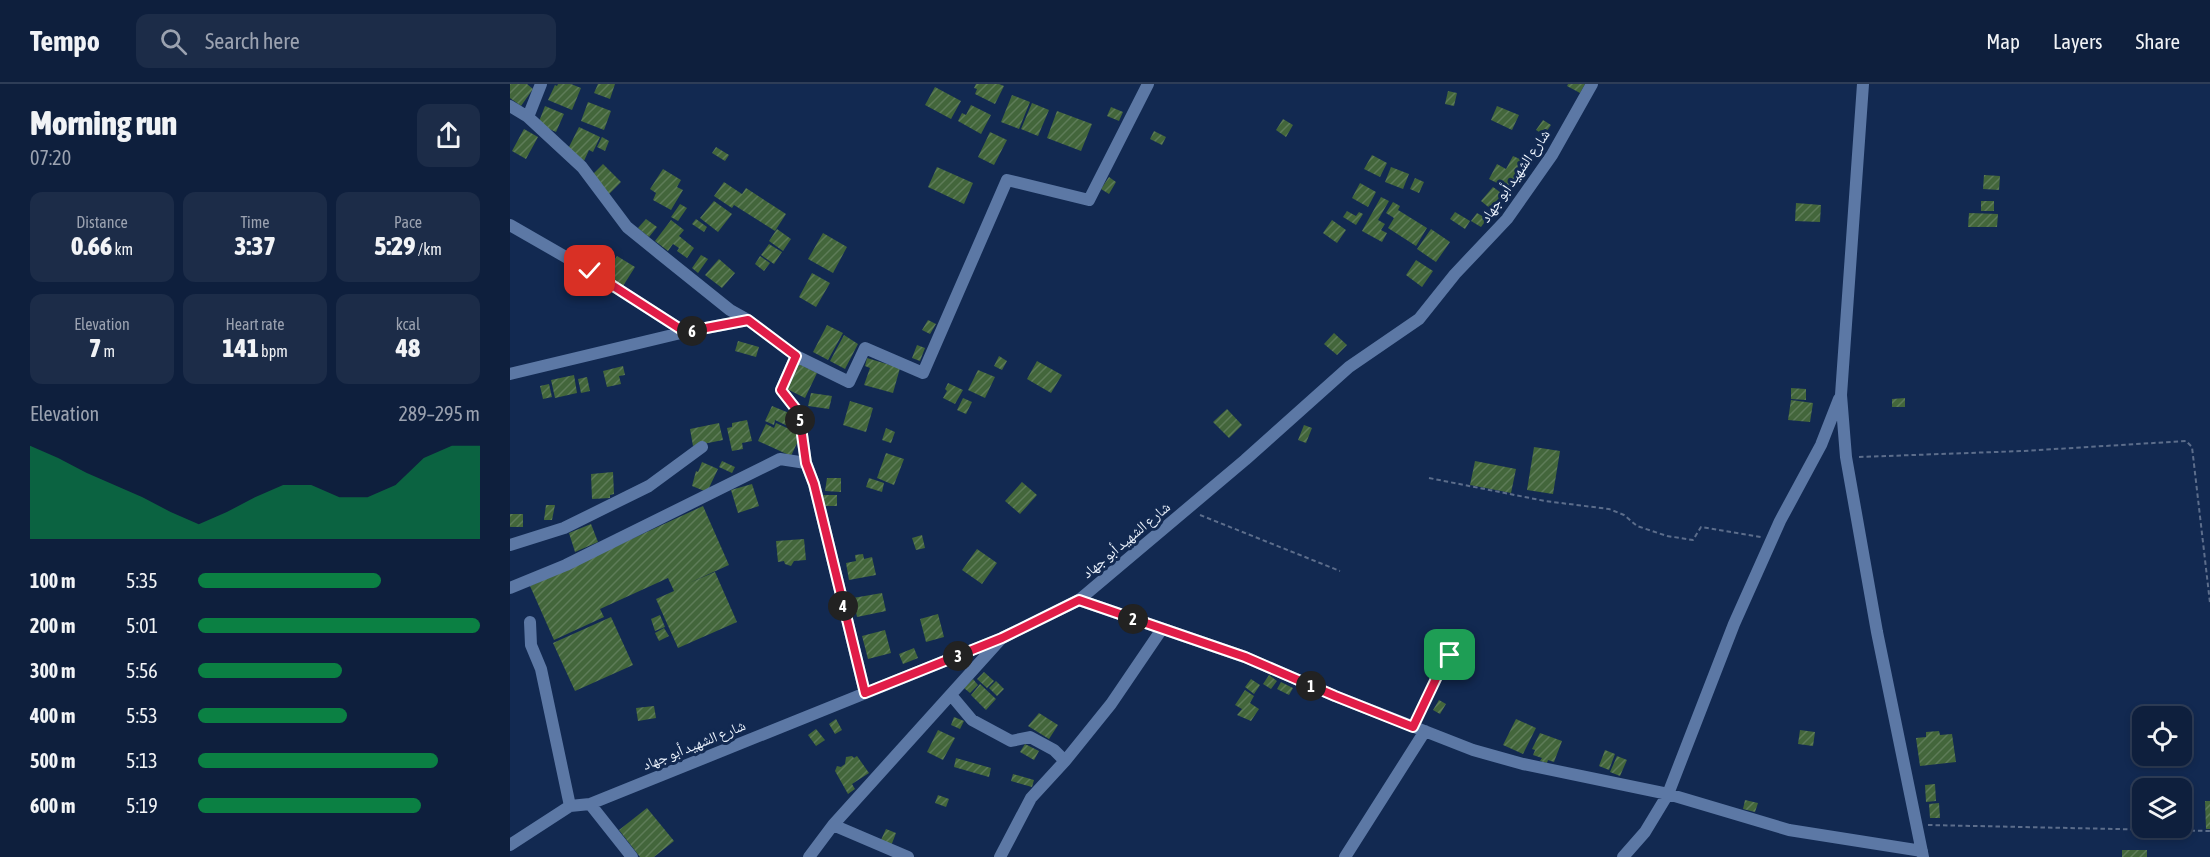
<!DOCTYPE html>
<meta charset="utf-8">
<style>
body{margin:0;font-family:"Asap Condensed","Noto Naskh Arabic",sans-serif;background:#1c2c48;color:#f1f3f6;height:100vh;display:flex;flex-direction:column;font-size:22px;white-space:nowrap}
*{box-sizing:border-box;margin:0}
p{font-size:20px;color:#9ba2b0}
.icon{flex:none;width:33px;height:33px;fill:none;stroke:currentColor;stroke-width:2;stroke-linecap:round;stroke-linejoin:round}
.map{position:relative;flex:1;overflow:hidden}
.side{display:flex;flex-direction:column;background:#0e1f3d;width:510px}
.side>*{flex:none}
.tools{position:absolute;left:1622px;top:622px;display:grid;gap:12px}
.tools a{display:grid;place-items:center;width:60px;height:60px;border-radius:12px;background:#0e1f3d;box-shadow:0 3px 9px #0003,0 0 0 2px #2e3d57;font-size:30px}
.pin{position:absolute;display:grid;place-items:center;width:51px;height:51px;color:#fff;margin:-26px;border-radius:12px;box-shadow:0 3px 9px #0006}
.km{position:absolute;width:30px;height:30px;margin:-15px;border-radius:50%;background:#222;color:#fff;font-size:16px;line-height:30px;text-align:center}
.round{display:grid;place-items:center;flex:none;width:63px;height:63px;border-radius:12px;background:#1c2c48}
.headline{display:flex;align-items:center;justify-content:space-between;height:102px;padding:0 30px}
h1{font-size:33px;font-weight:800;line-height:45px}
.stats{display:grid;grid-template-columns:repeat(3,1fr);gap:9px;height:102px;padding:6px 30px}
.stats div{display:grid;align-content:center;border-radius:12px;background:#1c2c48;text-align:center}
.stats b{font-size:26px;font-weight:800}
.stats small{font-size:16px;font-weight:400}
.stats p{font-size:16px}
.chart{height:168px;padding:12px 30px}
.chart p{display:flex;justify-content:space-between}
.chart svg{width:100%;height:108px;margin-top:6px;fill:#0b8043;opacity:.7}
ul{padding:0 30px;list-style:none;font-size:20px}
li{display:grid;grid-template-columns:96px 72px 1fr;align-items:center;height:45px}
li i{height:15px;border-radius:8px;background:#0b8043}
header{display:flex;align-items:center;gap:36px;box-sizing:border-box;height:84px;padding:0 30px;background:#0e1f3d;border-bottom:2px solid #2e3d57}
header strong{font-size:28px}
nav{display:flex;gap:33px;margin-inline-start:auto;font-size:21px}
.search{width:420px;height:54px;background:#1c2c48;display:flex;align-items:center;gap:15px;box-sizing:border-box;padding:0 21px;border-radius:12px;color:#9ba2b0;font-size:22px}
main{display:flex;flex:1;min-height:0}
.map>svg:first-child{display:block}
</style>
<header>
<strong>Tempo</strong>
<div class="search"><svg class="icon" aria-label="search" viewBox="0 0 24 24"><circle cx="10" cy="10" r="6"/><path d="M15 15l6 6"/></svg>Search here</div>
<nav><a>Map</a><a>Layers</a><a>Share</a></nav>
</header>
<main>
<section class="side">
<div class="headline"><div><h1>Morning run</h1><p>07:20</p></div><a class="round"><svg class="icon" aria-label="share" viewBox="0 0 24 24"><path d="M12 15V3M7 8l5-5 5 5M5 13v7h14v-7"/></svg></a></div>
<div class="stats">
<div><p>Distance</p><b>0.66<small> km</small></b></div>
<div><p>Time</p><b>3:37</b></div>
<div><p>Pace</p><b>5:29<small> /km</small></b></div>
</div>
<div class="stats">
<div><p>Elevation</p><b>7<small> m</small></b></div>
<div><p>Heart rate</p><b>141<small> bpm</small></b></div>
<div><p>kcal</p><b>48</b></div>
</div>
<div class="chart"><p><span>Elevation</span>289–295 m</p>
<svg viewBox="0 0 160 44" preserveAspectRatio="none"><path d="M0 44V6L10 11L20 17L30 22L40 27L50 33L60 38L70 33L80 27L90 22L100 22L110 27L120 27L130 22L140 11L150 6L160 6V44z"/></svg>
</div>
<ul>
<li><b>100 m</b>5:35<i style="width:65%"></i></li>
<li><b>200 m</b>5:01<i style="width:100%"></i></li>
<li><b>300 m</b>5:56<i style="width:51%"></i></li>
<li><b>400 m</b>5:53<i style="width:53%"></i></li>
<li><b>500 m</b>5:13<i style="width:85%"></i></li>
<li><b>600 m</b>5:19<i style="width:79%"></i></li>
</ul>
</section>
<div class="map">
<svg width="1700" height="773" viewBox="0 0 1700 773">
<defs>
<pattern id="building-hatch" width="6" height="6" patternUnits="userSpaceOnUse" patternTransform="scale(1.5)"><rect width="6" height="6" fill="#43663b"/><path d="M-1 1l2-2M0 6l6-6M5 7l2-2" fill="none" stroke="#5e7c58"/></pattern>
</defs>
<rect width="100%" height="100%" fill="#122951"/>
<path fill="url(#building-hatch)" d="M0 0H17L23 5 11 22 0 14Z
M48 0H61L71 4 62 26 38 16 45 1 47 2Z
M88 0H105L100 15 84 9Z
M466 0H489L494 2 485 20 465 10 467 5 464 4Z
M1058 0H1075L1070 9 1057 2Z
M425 3 451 17 441 35 415 21Z
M938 7 947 9 944 22 935 20Z
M502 11 520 18 509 45 491 38Z
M78 18 101 27 94 46 71 37Z
M522 19 539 26 528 52 511 45Z
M461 21 481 31 471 50 448 37 452 29 456 31Z
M35 22 54 30 46 48 28 40Z
M987 22 1009 31 1002 46 981 36Z
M601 23 613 28 609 37 597 32Z
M547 27 582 40 571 67 537 54Z
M773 35 783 41 776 53 766 46Z
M1033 36 1041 41 1034 51 1026 46Z
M69 43 90 53 83 68 79 66 74 77 57 67Z
M14 45 28 53 16 75 2 67Z
M644 47 656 53 652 61 640 55Z
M480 48 497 56 484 81 468 73Z
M92 53 99 57 95 67 87 63Z
M206 63 219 71 215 77 202 69Z
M862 71 877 79 870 93 854 85Z
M1003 72 1014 77 999 105 979 95 987 80 996 85Z
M93 80 111 98 99 110 81 92Z
M427 83 463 99 454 120 418 103Z
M881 83 899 90 893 105 875 98Z
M153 85 171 96 167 103 173 106 161 126 143 116 146 109 140 105Z
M1474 91 1490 92 1489 106 1473 105Z
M599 93 606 98 599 110 591 105Z
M905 94 914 98 909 109 900 105Z
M214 98 232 110 236 104 276 130 265 147 224 121 222 124 204 112Z
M850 99 866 108 858 123 842 114Z
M983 103 994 111 982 126 971 117Z
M871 113 879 117 868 136 875 140 871 146 877 149 872 158 852 147Z
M204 117 222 130 208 148 190 134Z
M1471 117H1484V127H1471Z
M883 118 890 122 888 126 917 144 906 162 878 144 884 134 876 129Z
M1286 119 1311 121 1310 138 1285 137Z
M170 120 177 124 168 137 161 133Z
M837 127 846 132 849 128 853 130 846 141 833 133Z
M945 128 960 137 955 145 940 135Z
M967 129 977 135 971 143 961 137Z
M1459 129 1488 130 1487 143H1458Z
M136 135 147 143 139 153 128 144Z
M186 135 197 143 194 148 182 140Z
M161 136 174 146 169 152 184 164 177 174 167 167 169 164 163 160 158 167 145 157Z
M822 136 836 146 827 159 813 149Z
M267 145 281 155 273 167 259 157Z
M921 145 940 158 926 178 907 165Z
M313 149 337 163 323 189 298 175Z
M259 160 272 168 264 180 251 171Z
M191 171 198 175 188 189 182 184Z
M107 172 125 183 113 202 95 190Z
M250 172 260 179 254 187 245 180Z
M209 175 225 189 212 204 195 191Z
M906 176 923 187 912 203 896 191Z
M302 189 320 199 306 223 289 213Z
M418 236 426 240 420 250 412 246Z
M317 241 333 249 318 276 303 268Z
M824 249 837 261 827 271 814 260Z
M334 251 348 260 335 285 320 277Z
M228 257 249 263 246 273 225 267Z
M407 261 415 264 410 277 402 274Z
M489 272 497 277 492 286 484 282Z
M357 274 390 284 383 309 354 301 360 284 355 282Z
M527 277 552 291 541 309 517 295Z
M287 279 307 289 295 314 275 304Z
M113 282 115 291 109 292 111 300 97 303 93 287Z
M468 286 485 293 475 314 458 306Z
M64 291 67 309 45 314 41 296Z
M77 293 80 307 71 309 68 295Z
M438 299 453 306 445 320 433 314 437 307 435 305Z
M39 300 42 313 33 315 30 302Z
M1281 304 1296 305V316L1281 315Z
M301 309 322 312 319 325 298 322Z
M453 314 462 318 456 330 447 326Z
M1395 314V323H1382V315Z
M1281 316 1303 319 1300 338 1278 336Z
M340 317 363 324 356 348 333 341Z
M262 322 284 331 286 346 265 336 264 341 255 337Z
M717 325 732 341 719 354 703 338Z
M237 336 242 357 232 359 233 365 222 367 217 344 222 343V339Z
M209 339 213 356 183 362 180 345Z
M266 339 286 348 288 357 281 372 248 357 256 340 264 344Z
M794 341 802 344 796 359 788 356Z
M376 344 385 348 381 359 372 356Z
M1024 363 1050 367 1043 410 1017 406Z
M376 369 394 375 384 401 367 394Z
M212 377 225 383 222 389 209 383Z
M965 377 1006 385 1001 409 960 401Z
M192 378 208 385 197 408 182 402 186 387 188 388Z
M103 388 104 410 100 411V414L82 415 81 390Z
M317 394H331V408L315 407Z
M359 394 374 399 372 408 356 403Z
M512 398 527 411 510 430 495 417Z
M242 400 249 422 228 429 221 406Z
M313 411H327V422H313Z
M36 421H45L42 436H34Z
M193 422 219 481 179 499 205 488 227 538 168 564 146 515 164 507 158 494 90 525 94 533 44 556 20 502Z
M0 430H13V443H0Z
M81 440 88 458 65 468 59 449Z
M412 451 415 464 406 466 402 454Z
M294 455 296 476 284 477 281 482 275 480 274 477 268 478 266 457Z
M467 465 487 479 472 500 452 486Z
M353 470 354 475 362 473 366 491 339 496 336 479 346 477 345 471Z
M372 509 376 527 347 533 343 514Z
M428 530 434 553 416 558 410 535Z
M150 531 155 543 145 547 141 535Z
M101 533 123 581 65 607 43 559Z
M154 544 159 552 149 557 145 549Z
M375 546 381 569 358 575 352 552Z
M404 564 408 574 393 580 389 570Z
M474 588 484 597 477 604 467 595Z
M759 591 767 597 761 605 753 600Z
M463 595 468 601 460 609 454 604Z
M741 595 750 601 744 610 735 603Z
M486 597 494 605 487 612 479 604Z
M771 598 783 604 779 611 767 605Z
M470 600 486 615 476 626 461 611Z
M735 606 744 612 740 619 749 625 741 637 727 631 732 625 725 621Z
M929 616 936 620 930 630 923 626Z
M144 622 146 634 128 637 126 624Z
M529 629 548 641 539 655 518 642Z
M444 633 454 637 450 645 441 641Z
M326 635 332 646 325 650 319 640Z
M1006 635 1026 644 1013 670 993 661Z
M306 645 315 656 306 662 298 651Z
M428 646 445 654 433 676 417 668Z
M1290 646 1305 648 1303 662 1288 660Z
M1429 647 1430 651 1442 650 1446 678 1410 682 1406 654 1416 653V648Z
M1030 649 1052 657 1044 678 1038 676 1037 679 1030 677 1032 674 1023 671 1025 666 1022 665Z
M515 660 529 667 524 676 510 668Z
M1095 666 1105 670 1099 686 1089 682Z
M342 672 344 674 347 672 359 689 342 700 345 705 338 710 325 687 327 682 331 683 335 680 336 673Z
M1107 672 1117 676 1110 692 1100 688Z
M446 674 481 684 479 693 444 683Z
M503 690 524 696 522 703 501 697Z
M1425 700 1426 717 1416 718 1415 701Z
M428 711 439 715 436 723 425 719Z
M1235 716 1248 719 1245 728 1233 725Z
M1695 717H1700V745H1696Z
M1429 719 1430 734H1420L1419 720Z
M137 724 164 757 144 773H130L109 746Z
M376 745 386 749 381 762 370 758Z
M1612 766H1637V773H1612Z"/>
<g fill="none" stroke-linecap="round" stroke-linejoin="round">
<path stroke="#5c6d8b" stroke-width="2" stroke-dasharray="4.5 3" stroke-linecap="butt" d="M1349 373 1513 367 1676 357 1682 363 1700 519
M919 394 1035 417 1099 425 1114 431 1127 442 1157 452 1183 456 1191 443 1251 453
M690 431 830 487
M908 632 934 578 940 571 951 567
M1418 741 1700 747"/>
<path stroke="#5c78a5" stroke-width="12" d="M1353 0 1331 311 1336 373 1367 548 1413 773
M0 22 18 33 72 83 117 143 149 169 220 226 238 236 286 272 339 298 355 264 413 289 497 96 579 116 638 0
M18 33 31 0
M0 141 80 187 175 248
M286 272 271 306 289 329 296 379 304 400 355 609
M0 290 175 248 238 236
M0 461 54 444 139 402 192 363
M0 504 56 481 270 375 296 379
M569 516 735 573 825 612 963 666 1013 680 1158 710 1279 746 1412 767
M20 538 21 561 31 585 60 722
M441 611 462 636 501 657 520 653 544 666 555 677 521 714 490 773
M555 677 601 620 652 545
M80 720 122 773
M323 741 398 773
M0 761 60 722 80 720 492 554 569 516 735 376 839 283 909 235 945 190 997 135 1042 71 1082 0
M299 773 323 741 490 556
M835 773 915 647
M1113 773 1135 748 1158 710 1224 540 1270 437 1311 361 1329 315"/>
</g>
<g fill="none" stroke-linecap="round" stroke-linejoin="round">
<g stroke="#fff" stroke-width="12">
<path id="route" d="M80 187 175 248 238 236 286 272 271 306 289 329 296 379 304 400 355 609 492 554 569 516 735 573 825 612 903 643 934 578 940 571"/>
</g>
<use href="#route" stroke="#e11d48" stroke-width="8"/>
</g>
<g text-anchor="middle" stroke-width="6" stroke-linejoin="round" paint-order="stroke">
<g font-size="15" fill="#ecf3fd" stroke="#122951">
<text transform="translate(1005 92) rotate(-55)" y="5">شارع الشهيد أبو جهاد</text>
<text transform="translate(616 456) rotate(-40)" y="5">شارع الشهيد أبو جهاد</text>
<text transform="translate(184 661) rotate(-22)" y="5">شارع الشهيد أبو جهاد</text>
</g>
</g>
</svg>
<div class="tools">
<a><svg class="icon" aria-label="locate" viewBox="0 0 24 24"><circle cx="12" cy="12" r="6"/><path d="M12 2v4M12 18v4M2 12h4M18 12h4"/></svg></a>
<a><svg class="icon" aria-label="layers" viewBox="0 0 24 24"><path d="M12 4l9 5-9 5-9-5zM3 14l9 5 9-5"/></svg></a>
</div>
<div class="pin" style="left:940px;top:571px;background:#1e9e55"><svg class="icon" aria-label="arrive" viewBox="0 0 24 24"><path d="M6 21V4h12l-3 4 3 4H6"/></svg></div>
<div class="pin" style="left:80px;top:187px;background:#d93025"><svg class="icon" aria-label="check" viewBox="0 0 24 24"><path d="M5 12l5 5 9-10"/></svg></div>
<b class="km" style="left:801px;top:602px">1</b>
<b class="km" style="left:623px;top:535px">2</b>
<b class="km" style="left:448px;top:572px">3</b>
<b class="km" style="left:333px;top:522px">4</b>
<b class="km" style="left:290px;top:336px">5</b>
<b class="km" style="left:182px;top:247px">6</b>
</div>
</main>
